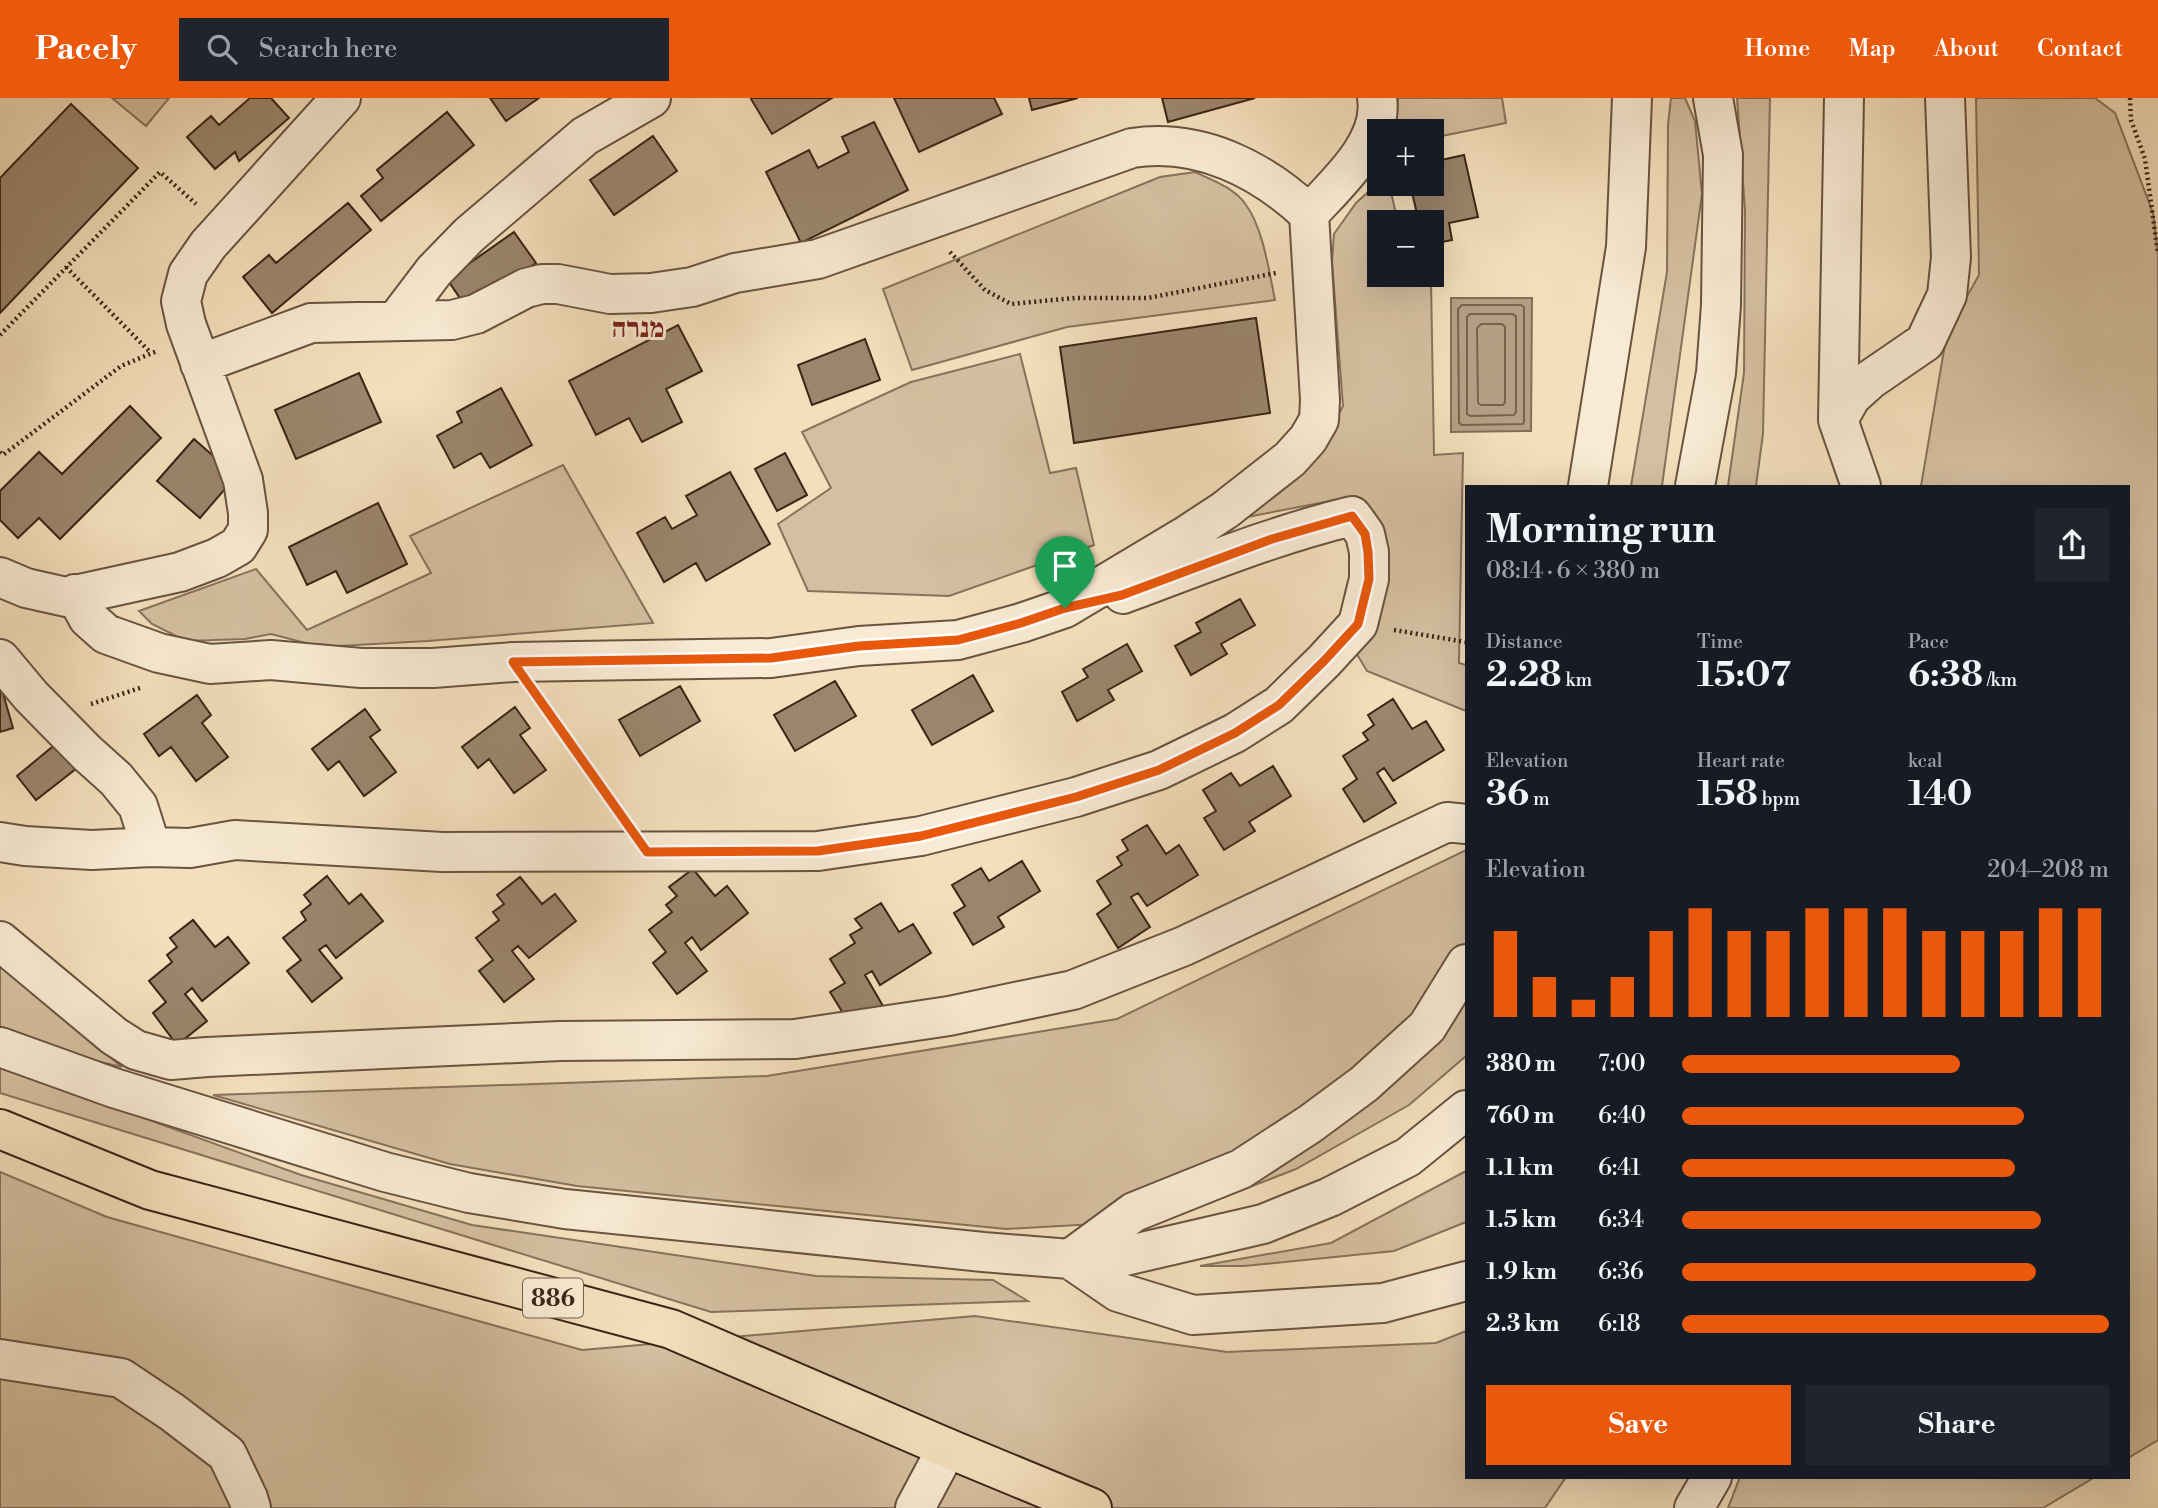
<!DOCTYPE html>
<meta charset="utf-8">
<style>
body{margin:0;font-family:"Libre Bodoni","Frank Ruhl Libre",serif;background:#20242c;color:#f1f3f6;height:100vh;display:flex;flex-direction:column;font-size:26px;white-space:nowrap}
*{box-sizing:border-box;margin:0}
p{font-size:23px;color:#9ea1a6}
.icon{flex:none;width:38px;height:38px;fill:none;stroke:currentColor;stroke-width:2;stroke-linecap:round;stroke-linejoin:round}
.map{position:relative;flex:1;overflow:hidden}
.details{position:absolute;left:1465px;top:387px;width:665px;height:994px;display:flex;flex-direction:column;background:#171b24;border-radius:0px;box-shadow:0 7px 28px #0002}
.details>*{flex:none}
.fabs{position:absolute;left:1367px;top:21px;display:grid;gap:14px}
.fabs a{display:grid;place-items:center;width:77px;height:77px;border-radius:0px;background:#171b24;box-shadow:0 7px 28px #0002;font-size:35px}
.pin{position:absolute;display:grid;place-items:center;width:60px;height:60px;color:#fff;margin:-72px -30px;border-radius:50% 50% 50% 0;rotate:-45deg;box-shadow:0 0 7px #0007}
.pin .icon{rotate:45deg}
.round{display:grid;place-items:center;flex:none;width:74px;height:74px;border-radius:0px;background:#20242c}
.overview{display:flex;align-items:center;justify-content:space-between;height:119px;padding:0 21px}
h1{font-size:38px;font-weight:800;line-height:52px}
.stats{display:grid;grid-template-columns:repeat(3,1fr);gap:10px;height:119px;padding:7px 21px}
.stats div{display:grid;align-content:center}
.stats b{font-size:35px;font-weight:800}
.stats small{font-size:19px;font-weight:400}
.stats p{font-size:19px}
.chart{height:196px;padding:14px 21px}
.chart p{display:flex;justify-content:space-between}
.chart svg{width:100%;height:126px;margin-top:7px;stroke:#ea580c;stroke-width:6}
.primary-button{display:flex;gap:14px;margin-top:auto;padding:14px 21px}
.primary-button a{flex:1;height:80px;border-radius:0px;background:#ea580c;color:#fff;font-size:28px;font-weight:800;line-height:80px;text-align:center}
.primary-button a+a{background:#20242c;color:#f1f3f6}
ul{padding:0 21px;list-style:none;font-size:23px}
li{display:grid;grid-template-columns:112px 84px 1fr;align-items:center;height:52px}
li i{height:18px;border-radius:9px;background:#ea580c}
header{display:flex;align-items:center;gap:42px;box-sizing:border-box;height:98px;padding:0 35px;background:#ea580c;color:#fff}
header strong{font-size:33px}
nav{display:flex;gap:38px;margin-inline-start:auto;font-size:24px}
.search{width:490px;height:63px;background:#20242c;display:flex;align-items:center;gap:18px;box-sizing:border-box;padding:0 24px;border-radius:0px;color:#9ea1a6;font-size:26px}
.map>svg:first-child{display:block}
</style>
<header>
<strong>Pacely</strong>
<div class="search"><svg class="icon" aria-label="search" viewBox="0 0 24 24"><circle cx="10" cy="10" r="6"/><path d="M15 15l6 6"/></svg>Search here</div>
<nav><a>Home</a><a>Map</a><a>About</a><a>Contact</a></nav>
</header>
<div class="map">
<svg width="2158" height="1410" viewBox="0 0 2158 1410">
<rect width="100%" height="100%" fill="#f4dfbc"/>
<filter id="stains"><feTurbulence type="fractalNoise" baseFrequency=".00286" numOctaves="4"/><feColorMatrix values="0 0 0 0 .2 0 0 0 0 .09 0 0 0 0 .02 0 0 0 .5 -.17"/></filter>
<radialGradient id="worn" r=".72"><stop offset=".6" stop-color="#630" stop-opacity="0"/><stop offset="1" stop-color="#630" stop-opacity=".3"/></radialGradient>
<path fill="#d5bfa0" stroke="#88725b" stroke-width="2" d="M112 0H169L146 28Z
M1398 0H1502L1506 25 1432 40V33H1396Z
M1671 0H1685L1695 23 1702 96 1662 388H1631L1667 174 1668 27Z
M1737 0H1770L1763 336 1756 388H1728L1744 275 1745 112Z
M1976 0H2095L2115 15 2153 115 2158 156V1342L2128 1360V388H1921L1947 234 1979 177Z
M1195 74C1212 82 1235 90 1246 107 1263 130 1269 173 1275 202L1067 229 912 272 883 191 1160 79Z
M1379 84V86H1389L1398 124H1379V177H1415L1431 182 1434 357 1463 355 1459 565 1466 567V613L1367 573 1352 548 1370 414 1356 398 1221 424 1321 349 1343 308 1332 164 1334 136 1356 105Z
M1020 256 1050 375 1076 370 1094 447 949 498 808 493 778 426 831 390 802 334 911 284Z
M563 367 653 525 427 543 321 549 271 536 245 541 186 543 152 526 139 513 256 471 307 532 431 475 410 438Z
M1466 752V958L1409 1007 1296 1071 1165 1122 1006 1131 577 1088 450 1066 213 997 767 978 1117 921Z
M0 867 122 969 70 957 0 935Z
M0 968 301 1077 472 1127 816 1178 993 1182 1028 1203 711 1214 0 995Z
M1466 1073V1124L1394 1153 1244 1168H1200L1331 1145Z
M0 1074 107 1119 582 1252 975 1218 1227 1254 1436 1245 1466 1233V1379H1566L1545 1410H0Z
M1740 1379H2095L2043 1410H1728Z"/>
<path fill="#b59f84" stroke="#846e58" stroke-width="2" d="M1451 200H1532L1531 333 1451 334Z"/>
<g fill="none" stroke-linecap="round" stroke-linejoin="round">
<path stroke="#78624d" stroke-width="2" d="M1462 207H1521L1524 209V323L1523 326 1462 327 1459 325 1458 211Z
M1470 216H1512L1516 218V314L1514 317 1470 318 1467 316V219Z
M1481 226H1502L1505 229V304L1503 307H1481L1478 305 1477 230Z"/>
</g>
<path fill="#9b856c" stroke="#3b2416" stroke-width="2" d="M250 0H271L289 20 239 63 235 54 215 71 187 39 211 18 219 27Z
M490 0H539L506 23Z
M752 0H832L772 36 751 1Z
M894 0H994L1002 16 919 54Z
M1029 0H1078L1032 12Z
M1162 0H1255L1168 24Z
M71 6 138 70 0 215V80Z
M447 14 474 47 381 123 361 98 383 80 377 72Z
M874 24 908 92 801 145 766 74 809 52 818 70 849 54 842 39Z
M653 38 677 73 614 117 590 82Z
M1464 57 1478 119 1449 125 1452 142 1432 146V124H1419L1410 86H1432V64Z
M348 105 371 132 272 215 243 179 269 157 276 165Z
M514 134 536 165 468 212 447 181Z
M1256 220 1270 315 1074 345 1060 249Z
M678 227 702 273 666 291 682 324 642 344 629 320 596 337 569 283Z
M865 241 880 282 812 307 798 267Z
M359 275 381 324 296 361 275 312Z
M501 290 532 347 490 370 481 355 454 370 437 338 462 324 457 314Z
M130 308 161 340 60 441 39 420 18 440 0 422V393L39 354 62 376Z
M194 341 236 378 200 420 157 383Z
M785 355 807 397 777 413 755 371Z
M730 374 770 446 706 483 696 465 664 484 637 435 665 419 672 431 697 417 686 398Z
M378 405 407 466 347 495 336 473 307 487 289 449Z
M1240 501 1255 527 1221 546 1227 556 1191 577 1175 548 1201 534 1196 525Z
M1127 546 1142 573 1108 592 1114 602 1077 623 1062 594 1088 579 1083 571Z
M973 577 993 613 932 647 912 612Z
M835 583 856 618 795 653 774 617Z
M0 585 13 630 0 634Z
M680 588 700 623 640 658 619 622Z
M197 597 211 617 202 625 228 659 196 683 171 649 159 658 144 636Z
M1393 601 1412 631 1426 623 1444 652 1393 683 1384 670 1377 675 1396 705 1364 724 1343 691 1357 681 1343 658 1368 642 1363 635 1374 627 1368 617Z
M515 609 530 630 520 637 546 672 514 695 489 661 478 670 462 649Z
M365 611 380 632 370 639 396 674 364 698 339 663 328 672 312 651Z
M57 645 77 670 36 702 17 678Z
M1273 668 1291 698 1249 724 1255 733 1224 752 1204 720 1216 713 1203 692 1231 675 1240 688Z
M1147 727 1166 756 1179 747 1198 777 1147 808 1138 795 1131 799 1150 829 1118 850 1097 816 1111 806 1097 783 1122 767 1117 759 1128 752 1122 742Z
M1022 763 1040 793 998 819 1004 829 973 847 954 815 965 808 952 787 981 770 989 783Z
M693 771 715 798 727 788 748 815 701 852 692 839 685 845 707 873 677 896 653 865 666 854 649 832 672 814 666 807 677 798 669 789Z
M327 778 349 806 361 796 383 823 336 860 326 847 319 852 342 880 312 904 287 873 301 862 283 840 306 822 301 814 311 806 304 797Z
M520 779 542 806 555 796 576 823 529 860 518 848 512 853 534 881 504 904 479 873 493 862 476 840 499 822 493 814 504 806 497 797Z
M881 805 899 834 913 826 931 855 880 887 872 873 865 877 883 908 851 928 830 894 845 885 830 861 855 845 850 837 862 830 855 821Z
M193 822 215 849 228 839 249 865 202 903 192 890 185 896 207 923 177 947 153 915 166 904 149 883 172 864 167 857 177 849 170 840Z"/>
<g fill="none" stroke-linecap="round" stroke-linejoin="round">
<g stroke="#695340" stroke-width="42">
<path id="minor" d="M1844 0 1838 322 1851 299 1871 281 1925 244 1947 197 1951 159 1945 0
M1309 116C1336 86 1384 45 1377 0
M396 223 434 173 469 137 585 38 651 0
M1838 322 1861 388
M1588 388 1626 149 1632 0
M1695 388 1716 275 1721 207 1723 57 1713 0
M0 479 26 490 66 499 180 474 217 460 238 448 248 432V415L243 382 186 226 181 203 188 176 208 147 341 0
M75 496 88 520 106 536 159 555 210 566 271 562 361 570H433L513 564 771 560 859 548 958 542 1021 525 1065 510 1187 437 1225 412 1290 361 1308 341 1319 322 1320 302 1309 116C1261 71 1200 40 1132 50L818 161 735 175 692 189 651 195 610 196 558 186H542L526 190 476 216 452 222 311 225 200 266
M0 561 31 598 87 655 116 681 138 708 151 749
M0 744 25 748 92 752 151 749 190 750 235 742 442 754 818 753 921 738 1076 699 1159 672 1235 635 1279 607 1324 563 1358 526 1369 481V454L1365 436 1352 418C1273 437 1199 468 1123 496
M0 843 114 938 136 952 171 962 207 959 560 943 795 941 949 918 1073 892 1184 848 1447 724 1466 726
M1466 866 1427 929 1364 986 1310 1026 1241 1071 1134 1114 1070 1161 1118 1194 1193 1217 1383 1205 1466 1183
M0 949 114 990 385 1074 469 1095 565 1111 983 1154 1070 1161H1112L1263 1126 1330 1099 1408 1059 1466 1012
M0 1261 121 1280 172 1314 227 1356 248 1400 251 1410
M915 1410 947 1350
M1694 1410 1712 1379"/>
</g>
<g stroke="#3b2416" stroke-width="42">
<path id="major" d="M0 1031 150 1092 671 1231 947 1350 1092 1410"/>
</g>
<path stroke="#3b2416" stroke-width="4.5" stroke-dasharray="2 3.5" stroke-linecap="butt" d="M2130 0 2131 22 2145 61 2158 156
M950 154 985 192 1011 206 1075 200H1148L1276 175
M66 169 151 255
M0 237 160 74 196 106
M0 354 3 357 121 268 157 253
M1394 532 1466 544
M539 600 621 716
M91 606 143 589"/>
<use href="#minor" stroke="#f8ead3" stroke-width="38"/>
<use href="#major" stroke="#f4dfbc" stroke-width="38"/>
</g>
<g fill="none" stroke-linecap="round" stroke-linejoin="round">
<g stroke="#fff" stroke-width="14">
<path id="route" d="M1352 418 1365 436 1368 454 1369 481 1358 526 1324 563 1279 607 1235 635 1159 672 1076 699 921 738 818 753 647 754 513 564 771 560 859 548 958 542 1021 525 1065 510 1122 497 1272 441Z"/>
</g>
<use href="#route" stroke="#ea580c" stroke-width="9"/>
</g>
<g text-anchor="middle" stroke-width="6" stroke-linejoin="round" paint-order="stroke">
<rect fill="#f8ead3" stroke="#745f4f" stroke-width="2" x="523" y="1180.5" width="60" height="39" rx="5"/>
<g font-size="23" font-weight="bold" fill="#3b2416">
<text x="553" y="1208">886</text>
</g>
<g font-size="28" font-weight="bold" fill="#7a1f14" stroke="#f8ead3">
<text x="638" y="239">מנרה</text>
</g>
</g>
<rect width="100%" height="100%" filter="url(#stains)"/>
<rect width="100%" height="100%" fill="url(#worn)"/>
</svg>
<div class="fabs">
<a>+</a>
<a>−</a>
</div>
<div class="pin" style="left:1065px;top:510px;background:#1e9e55"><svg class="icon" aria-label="arrive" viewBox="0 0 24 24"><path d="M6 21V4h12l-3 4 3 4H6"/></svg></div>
<section class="details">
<div class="overview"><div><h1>Morning run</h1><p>08:14 · 6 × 380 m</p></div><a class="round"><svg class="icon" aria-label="share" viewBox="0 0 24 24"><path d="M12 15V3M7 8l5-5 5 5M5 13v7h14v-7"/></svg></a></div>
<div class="stats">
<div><p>Distance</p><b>2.28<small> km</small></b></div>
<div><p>Time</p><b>15:07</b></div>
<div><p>Pace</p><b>6:38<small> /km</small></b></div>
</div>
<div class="stats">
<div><p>Elevation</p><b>36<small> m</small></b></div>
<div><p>Heart rate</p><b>158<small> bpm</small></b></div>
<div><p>kcal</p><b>140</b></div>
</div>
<div class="chart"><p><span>Elevation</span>204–208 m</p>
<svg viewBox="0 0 160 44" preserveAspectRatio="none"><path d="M5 44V14M15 44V30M25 44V38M35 44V30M45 44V14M55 44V6M65 44V14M75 44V14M85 44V6M95 44V6M105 44V6M115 44V14M125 44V14M135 44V14M145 44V6M155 44V6"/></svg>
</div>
<ul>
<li><b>380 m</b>7:00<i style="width:65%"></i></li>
<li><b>760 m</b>6:40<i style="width:80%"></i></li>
<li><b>1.1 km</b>6:41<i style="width:78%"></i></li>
<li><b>1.5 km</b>6:34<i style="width:84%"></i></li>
<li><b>1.9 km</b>6:36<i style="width:83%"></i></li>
<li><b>2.3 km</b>6:18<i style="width:100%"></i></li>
</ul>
<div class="primary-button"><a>Save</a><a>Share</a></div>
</section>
</div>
